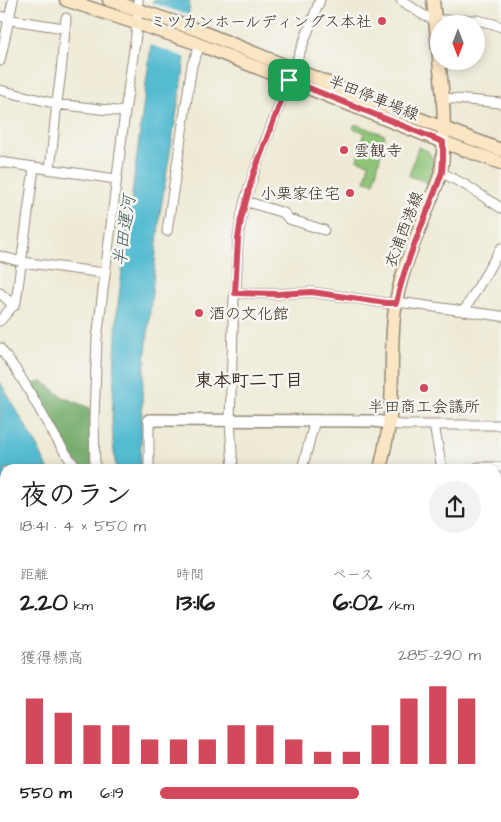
<!DOCTYPE html>
<html lang="ja">
<meta charset="utf-8">
<style>
body{margin:0;font-family:"Architects Daughter","Klee One",sans-serif;background:#f2f2f2;color:#202124;height:100vh;display:flex;flex-direction:column;font-size:19px;white-space:nowrap}
*{box-sizing:border-box;margin:0}
p{font-size:16px;color:#757577}
.icon{flex:none;width:28px;height:28px;fill:none;stroke:currentColor;stroke-width:2;stroke-linecap:round;stroke-linejoin:round}
.map{position:relative;flex:1;overflow:hidden}
.panel{position:absolute;left:0px;top:464px;width:501px;height:359px;display:flex;flex-direction:column;background:#fff;border-radius:15px 15px 0 0;box-shadow:0 2px 12px #0003}
.panel>*{flex:none}
.needle{width:32px;rotate:180deg}
.fabs{position:absolute;left:430px;top:15px;display:grid;gap:10px}
.fabs a{display:grid;place-items:center;width:55px;height:55px;border-radius:50%;background:#fff;box-shadow:0 2px 12px #0003;font-size:25px}
.pin{position:absolute;display:grid;place-items:center;width:42px;height:42px;color:#fff;margin:-21px;border-radius:10px;box-shadow:0 2px 8px #0006}
.round{display:grid;place-items:center;flex:none;width:52px;height:52px;border-radius:26px;background:#f2f2f2}
.summary{display:flex;align-items:center;justify-content:space-between;height:85px;padding:0 20px}
h1{font-size:28px;font-weight:700;line-height:38px}
.stats{display:grid;grid-template-columns:repeat(3,1fr);gap:8px;height:85px;padding:5px 20px}
.stats div{display:grid;align-content:center}
.stats b{font-size:25px;font-weight:700}
.stats small{font-size:14px;font-weight:400}
.stats p{font-size:14px}
.chart{height:140px;padding:10px 20px}
.chart p{display:flex;justify-content:space-between}
.chart svg{width:100%;height:90px;margin-top:5px;stroke:#d1495b;stroke-width:6}
ul{padding:0 20px;list-style:none;font-size:16px}
li{display:grid;grid-template-columns:80px 60px 1fr;align-items:center;height:38px}
li i{height:12px;border-radius:6px;background:#d1495b}
.map>svg:first-child{display:block}
</style>
<div class="map">
<svg width="501" height="822" viewBox="0 0 501 822">
<rect width="100%" height="100%" fill="#f6f6f2"/>
<filter id="ink" filterUnits="userSpaceOnUse"><feTurbulence type="fractalNoise" baseFrequency=".02" numOctaves="2"/><feDisplacementMap in="SourceGraphic" scale="10" xChannelSelector="R" yChannelSelector="G"/><feConvolveMatrix kernelMatrix="1 2 1 2 8 2 1 2 1" color-interpolation-filters="sRGB"/></filter>
<filter id="wash" filterUnits="userSpaceOnUse"><feTurbulence type="fractalNoise" baseFrequency=".0096" numOctaves="4" result="noise"/><feDisplacementMap in="SourceGraphic" scale="20" xChannelSelector="R" yChannelSelector="G"/><feGaussianBlur stdDeviation="1.12" result="paint"/><feColorMatrix in="noise" values="0 0 0 0 0 0 0 0 0 0 0 0 0 0 0 0 0 1.4 0 .05"/><feComposite in="paint" operator="in"/></filter>
<g filter="url(#wash)">
<rect width="100%" height="100%" fill="#eeead5"/>
<path fill="#8dc477" stroke="#64774a" d="M355 124 385 135 374 183 365 181 369 163 357 160 364 132 353 128Z
M418 147 428 151 434 161 429 183 409 176Z"/>
<path fill="#72aa68" stroke="#566a43" d="M43 381 63 397 90 408 92 469H83L73 458 28 386Z"/>
<path fill="#54bbd1" stroke="#487278" d="M153 0H190L183 74 160 213 143 382 140 469H116L113 443 112 420 117 312 151 45Z
M0 382 35 442 48 469H5V670L0 620Z
M15 818H78V822H15Z"/>
<path fill="#eeead5" d="M150 2 191 16 187 58 148 44Z"/>
</g>
<g filter="url(#ink)">
<g fill="none" stroke-linecap="round" stroke-linejoin="round">
<g stroke="#948a7a" stroke-width="11">
<path id="minor" d="M401 0 423 15 435 20H477L494 24 501 27
M0 16 12 20 64 28
M0 61 13 0
M0 90 57 104 125 112
M444 98 501 103
M0 162 116 179
M50 170 57 102 61 72 66 18
M441 172 467 186 501 208
M245 201 284 213 289 219 324 230
M167 231 192 65 200 45
M0 256 22 262 104 273
M0 293 14 306
M235 293 277 294 312 292 386 303H405L501 316
M464 311 501 248
M0 321 16 302 34 168
M0 348C6 357 13 365 18 373 39 405 53 439 77 469
M389 423 400 425H501
M434 425 442 469
M95 469 94 418 97 339 125 112 136 35 138 0
M149 469V420
M233 469 230 420 234 298 236 291 238 239 241 219 245 201 259 158 320 0
M302 469 315 420
M478 469V467H501
M496 511H501
M496 681H501
M496 747H501
M140 818V822
M178 818 179 822
M326 818 342 822
M406 822V818
M456 822V818"/>
</g>
<g stroke="#948a7a" stroke-width="14">
<path id="tertiary" d="M149 420 374 421 389 423"/>
</g>
<g stroke="#948a7a" stroke-width="15">
<path id="secondary" d="M66 0 193 42 443 142 501 163
M109 0 195 29 360 96 501 150
M433 0 439 58
M380 469C385 448 390 426 391 405 393 372 390 334 396 302 404 257 427 215 441 172 446 136 444 98 439 61
M262 822 263 818"/>
</g>
<use href="#minor" stroke="#fff" stroke-width="9"/>
<use href="#tertiary" stroke="#fff" stroke-width="11"/>
<use href="#secondary" stroke="#fbe6c4" stroke-width="12"/>
</g>
</g>
<g fill="none" stroke-linecap="round" stroke-linejoin="round" filter="url(#ink)">
<g stroke="#fff" stroke-width="10">
<path id="route" d="M289 80 443 142V159L442 172C427 216 406 258 396 303H386L312 292 277 294 235 293 238 239 241 219 253 175Z"/>
</g>
<use href="#route" stroke="#d1495b" stroke-width="6"/>
</g>
<g fill="#d1495b" stroke="#f6f6f2" stroke-width="2">
<circle cx="382" cy="21" r="5"/>
<circle cx="344" cy="150" r="5"/>
<circle cx="350" cy="193" r="5"/>
<circle cx="199" cy="313" r="5"/>
<circle cx="424" cy="388" r="5"/>
</g>
<g text-anchor="middle" stroke-width="5" stroke-linejoin="round" paint-order="stroke">
<g font-size="16" fill="#3b2a1e" stroke="#f6f6f2" text-anchor="end">
<text x="372" y="27">ミツカンホールディングス本社</text>
<text x="354" y="156" text-anchor="start">雲観寺</text>
<text x="340" y="199">小栗家住宅</text>
<text x="209" y="319" text-anchor="start">酒の文化館</text>
<text x="424" y="412" text-anchor="middle">半田商工会議所</text>
</g>
<g font-size="16" fill="#3b2a1e" stroke="#f6f6f2">
<text transform="translate(374 97) rotate(22)" y="6">半田停車場線</text>
<text transform="translate(403 229) rotate(-69)" y="6">衣浦西港線</text>
</g>
<g font-size="18" font-style="italic" fill="#445d5d" stroke="#f6f6f2">
<text transform="translate(124 231) rotate(-82)" y="6">半田運河</text>
</g>
<g font-size="18" font-weight="bold" fill="#3b2a1e" stroke="#f6f6f2">
<text x="249" y="386">東本町二丁目</text>
</g>
</g>
</svg>
<div class="fabs">
<a><svg class="needle" viewBox="-14 -14 28 28"><path d="M0-13l5 13h-10z" fill="#e53935"/><path d="M0 13l5-13h-10z" fill="#757577"/></svg></a>
</div>
<div class="pin" style="left:289px;top:80px;background:#1e9e55"><svg class="icon" aria-label="arrive" viewBox="0 0 24 24"><path d="M6 21V4h12l-3 4 3 4H6"/></svg></div>
<section class="panel">
<div class="summary"><div><h1>夜のラン</h1><p>18:41 · 4 × 550 m</p></div><a class="round"><svg class="icon" aria-label="share" viewBox="0 0 24 24"><path d="M12 15V3M7 8l5-5 5 5M5 13v7h14v-7"/></svg></a></div>
<div class="stats">
<div><p>距離</p><b>2.20<small> km</small></b></div>
<div><p>時間</p><b>13:16</b></div>
<div><p>ペース</p><b>6:02<small> /km</small></b></div>
</div>
<div class="chart"><p><span>獲得標高</span>285–290 m</p>
<svg viewBox="0 0 160 44" preserveAspectRatio="none"><path d="M5 44V12M15 44V19M25 44V25M35 44V25M45 44V32M55 44V32M65 44V32M75 44V25M85 44V25M95 44V32M105 44V38M115 44V38M125 44V25M135 44V12M145 44V6M155 44V12"/></svg>
</div>
<ul>
<li><b>550 m</b>6:19<i style="width:62%"></i></li>
</ul>
</section>
</div>
